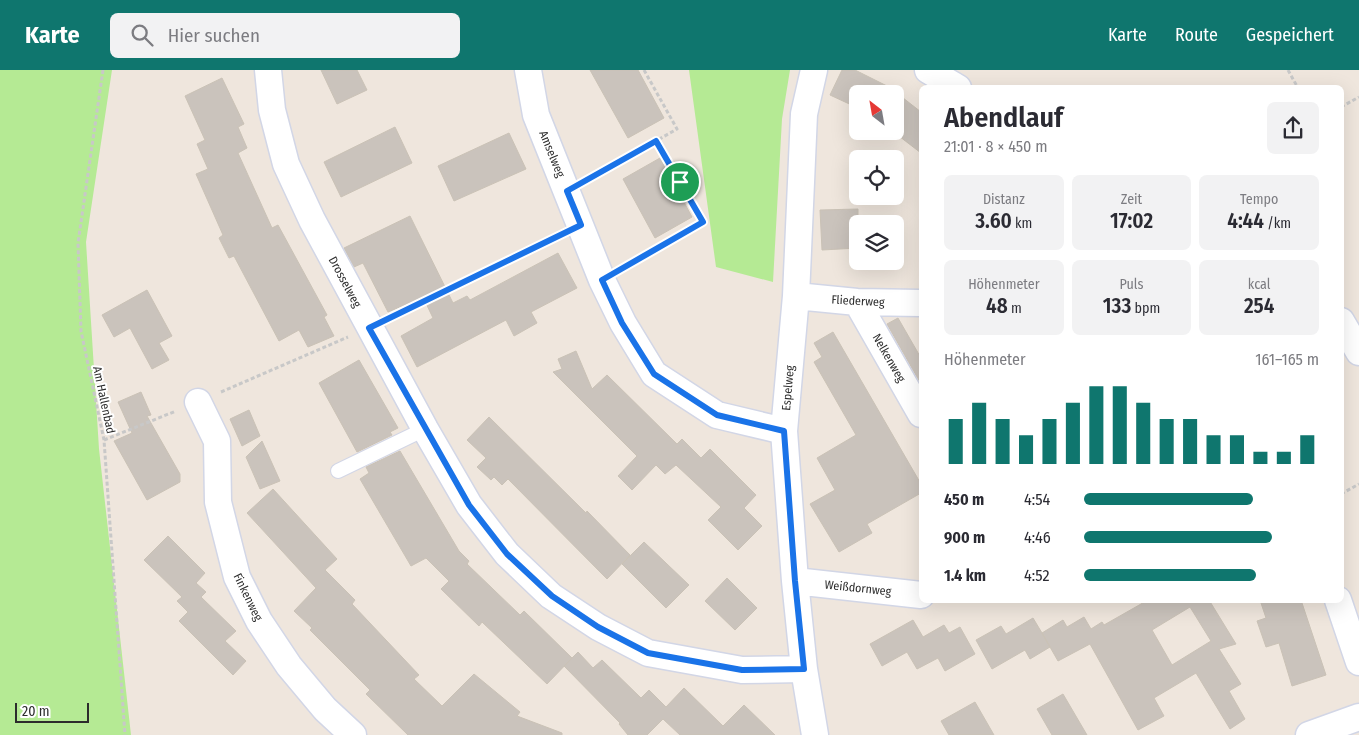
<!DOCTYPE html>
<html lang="de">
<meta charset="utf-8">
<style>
body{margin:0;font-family:"Fira Sans Condensed",sans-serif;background:#f2f2f3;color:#2b2b33;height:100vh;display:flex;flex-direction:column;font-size:19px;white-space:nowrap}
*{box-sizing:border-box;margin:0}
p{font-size:16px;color:#7c7c81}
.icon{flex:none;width:28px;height:28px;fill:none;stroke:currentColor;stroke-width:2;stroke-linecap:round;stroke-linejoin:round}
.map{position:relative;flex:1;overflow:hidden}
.side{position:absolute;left:919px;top:15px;width:425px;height:518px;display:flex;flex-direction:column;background:#fff;border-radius:8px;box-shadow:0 5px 20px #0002}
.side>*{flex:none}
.needle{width:32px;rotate:329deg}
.tools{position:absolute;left:849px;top:15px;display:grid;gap:10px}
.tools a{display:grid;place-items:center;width:55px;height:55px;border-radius:8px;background:#fff;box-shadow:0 5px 20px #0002;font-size:25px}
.scale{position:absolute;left:15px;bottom:12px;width:74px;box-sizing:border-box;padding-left:5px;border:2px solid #2c2c2c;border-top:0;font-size:14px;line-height:18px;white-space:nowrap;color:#2c2c2c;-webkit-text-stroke:4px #fff;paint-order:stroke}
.pin{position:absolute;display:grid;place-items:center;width:42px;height:42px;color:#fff;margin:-21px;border:2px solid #fff;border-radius:50%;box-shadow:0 1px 5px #0007}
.round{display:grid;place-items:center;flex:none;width:52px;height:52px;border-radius:8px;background:#f2f2f3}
.headline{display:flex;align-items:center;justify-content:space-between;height:85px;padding:0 25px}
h1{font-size:28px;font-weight:600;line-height:38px}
.figures{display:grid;grid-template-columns:repeat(3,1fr);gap:8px;height:85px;padding:5px 25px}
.figures div{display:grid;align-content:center;border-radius:8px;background:#f2f2f3;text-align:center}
.figures b{font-size:21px;font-weight:600}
.figures small{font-size:14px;font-weight:400}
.figures p{font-size:14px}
.chart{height:140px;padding:10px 25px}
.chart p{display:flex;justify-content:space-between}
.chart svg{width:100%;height:90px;margin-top:5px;stroke:#0f766e;stroke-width:6}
ul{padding:0 25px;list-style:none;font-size:16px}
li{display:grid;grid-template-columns:80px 60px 1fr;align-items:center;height:38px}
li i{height:12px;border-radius:6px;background:#0f766e}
header{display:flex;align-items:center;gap:30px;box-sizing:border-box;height:70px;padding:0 25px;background:#0f766e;color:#fff}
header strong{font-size:24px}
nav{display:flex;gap:28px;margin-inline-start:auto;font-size:18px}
.search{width:350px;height:45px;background:#f2f2f3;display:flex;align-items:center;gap:12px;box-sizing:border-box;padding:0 18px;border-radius:8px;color:#7c7c81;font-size:19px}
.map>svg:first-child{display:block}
</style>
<header>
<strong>Karte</strong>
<div class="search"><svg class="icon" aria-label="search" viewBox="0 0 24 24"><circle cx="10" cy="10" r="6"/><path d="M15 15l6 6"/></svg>Hier suchen</div>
<nav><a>Karte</a><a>Route</a><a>Gespeichert</a></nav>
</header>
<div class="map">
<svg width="1359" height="665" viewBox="0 0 1359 665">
<rect width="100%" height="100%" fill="#efe6dd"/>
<path fill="#b5ea94" d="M0 0H112L86 172 99 379 131 665H0Z
M689 0H790L782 49 773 212 716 197Z"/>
<path fill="#cac3bc" stroke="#cac2b6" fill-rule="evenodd" d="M321 0H357L367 20 337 34Z
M590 0H638L664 48 628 68Z
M842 0H855L903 24H898L921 42V83L895 63V24H858V38L830 25Z
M222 8 244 54 238 57 247 78 238 83 272 158 278 155 327 245 324 247 334 266 308 277 299 260 279 271 234 186 229 188 219 168 223 165 196 104 208 99 197 74 205 70 185 26Z
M395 57 412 93 341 127 324 92Z
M509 63 526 99 454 131 438 96Z
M660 88 692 147 655 168 623 109Z
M858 139V178L822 180 820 140Z
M410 146 453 233 467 226 470 230 558 183 577 218 531 242 537 253 514 266 506 250 417 297 401 266 433 248 423 227 388 242 363 193 354 197 344 178Z
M147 220 172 266 159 273 169 290 152 299 130 258 114 267 102 245Z
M898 248 921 288V314L887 254Z
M833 262 921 414V423L867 454 872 463 839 482 810 434 835 420 817 388 856 365 814 292 822 287 814 273Z
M576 281 592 319 607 305 677 374 682 369 701 388 710 379 756 425 744 438 762 456 738 480 708 450 721 437 676 395 665 404 656 395 632 420 618 406 637 386 553 302 562 299 558 289Z
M359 290 398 358 390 362 392 365 357 382 319 313Z
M141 322 151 345 147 346 180 404V412L147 430 114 371 132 363 118 332Z
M249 340 260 366 242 376 230 349Z
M489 347 586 443 587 441 630 485 607 509 508 409 502 415 494 407 491 410 477 397 486 388 467 370Z
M262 371 280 411 260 419 246 387Z
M400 381 459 481 469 491 467 494 520 545 524 541 572 588 547 614 482 552 479 556 441 519 449 511 426 488 411 496 360 409 369 403 366 397Z
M273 419 337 489 325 500 355 530 352 534 419 605 414 609 442 636 474 604 520 642 517 646 562 663V665H408L366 624 370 620 310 560 312 558 294 541 316 518 247 443Z
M168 466 205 503 196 513 206 522 201 527 236 561 225 571 246 591 233 605 179 551 188 542 177 531 182 527 144 490Z
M644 472 689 515 666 538 622 494Z
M727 508 757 538 735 560 705 531Z
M1148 530H1209L1236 574 1219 579 1241 614 1229 621 1245 649 1230 659 1196 603 1154 628 1164 646 1138 660 1090 574 1058 591 1042 563 1050 577 1030 589 1025 580 992 599 976 570 1001 556 1006 564 1033 548 1042 563 1063 550 1067 557 1084 547 1091 559 1102 552 1104 555ZM1190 537 1211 571 1172 595 1152 560Z
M1260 530H1301L1326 605 1292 616 1279 573 1266 577 1257 551 1266 548Z
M913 550 923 567 944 555 949 563 960 557 975 584 945 601 938 588 917 599 907 582 882 596 870 574Z
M578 582 593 598 602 590 641 628 649 620 666 637 684 618 723 656 744 635 775 665H680L663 649 647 665H628L619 654 620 653 564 596Z
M1063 624 1087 665H1052L1037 639Z
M975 632 994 665H949L941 651Z"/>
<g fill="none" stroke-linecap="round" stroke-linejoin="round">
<g stroke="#d2d6e6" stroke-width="16">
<path id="service" d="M338 401 425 359"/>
</g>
<g stroke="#d2d6e6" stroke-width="29">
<path id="minor" d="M268 0 272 40 286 94 312 150 425 359 469 435 507 484 551 526 598 557 648 583 742 600 804 599
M528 0 536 45 602 210 623 253 654 304 717 345 784 361
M814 0 804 44 796 226 784 361 795 511 804 599 815 665
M928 0 958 18
M796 226 857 232 921 233
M857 232 921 344
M1341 251 1359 282
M198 332 217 371 218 432 237 507 259 551 289 596 325 639 353 665
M795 511 921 525
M1338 530 1359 592
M1309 665 1359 647"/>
</g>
<path stroke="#c8c8c8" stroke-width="3" stroke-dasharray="4 2.5" stroke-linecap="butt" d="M103 0 78 173 81 261 104 370 125 665
M644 0 677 59 656 71
M1288 0 1298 18
M1341 37 1359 27
M588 109 656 71 703 153 624 197
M392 246 558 166
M221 322 348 267
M104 370 176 341
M1341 424 1359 414"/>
<use href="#service" stroke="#fff" stroke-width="14"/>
<use href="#minor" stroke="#fff" stroke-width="26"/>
</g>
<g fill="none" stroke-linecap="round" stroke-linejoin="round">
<g stroke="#fff" stroke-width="10">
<path id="route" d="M656 71 703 152 602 210 622 253 654 304 717 345 784 361 795 511 804 599 742 600 648 583 598 557 552 526 507 484 469 435 369 258 581 155 567 121Z"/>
</g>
<use href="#route" stroke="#1a73e8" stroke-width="6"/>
</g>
<g text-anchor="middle" stroke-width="4" stroke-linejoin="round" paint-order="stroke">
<g font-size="12" fill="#2c2c2c" stroke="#fff">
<text transform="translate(552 84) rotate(68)" y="4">Amselweg</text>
<text transform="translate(345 212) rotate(62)" y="4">Drosselweg</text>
<text transform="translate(858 231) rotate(3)" y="4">Fliederweg</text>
<text transform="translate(889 288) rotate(60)" y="4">Nelkenweg</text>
<text transform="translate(788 318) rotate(-85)" y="4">Espelweg</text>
<text transform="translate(104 330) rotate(78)" y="4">Am Hallenbad</text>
<text transform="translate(858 518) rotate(6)" y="4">Weißdornweg</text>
<text transform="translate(248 527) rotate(64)" y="4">Finkenweg</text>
</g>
</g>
</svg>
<div class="tools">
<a><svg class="needle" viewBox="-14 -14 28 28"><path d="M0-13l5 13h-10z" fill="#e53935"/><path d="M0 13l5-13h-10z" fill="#7c7c81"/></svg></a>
<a><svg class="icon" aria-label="locate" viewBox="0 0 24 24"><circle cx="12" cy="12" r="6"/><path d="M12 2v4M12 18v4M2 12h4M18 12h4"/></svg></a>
<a><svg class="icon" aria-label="layers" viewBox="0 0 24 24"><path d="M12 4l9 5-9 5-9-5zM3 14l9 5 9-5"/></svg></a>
</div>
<div class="scale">20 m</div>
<div class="pin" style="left:680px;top:112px;background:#1e9e55"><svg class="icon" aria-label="arrive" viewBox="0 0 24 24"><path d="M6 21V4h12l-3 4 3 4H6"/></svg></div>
<section class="side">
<div class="headline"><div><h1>Abendlauf</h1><p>21:01 · 8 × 450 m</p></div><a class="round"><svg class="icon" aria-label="share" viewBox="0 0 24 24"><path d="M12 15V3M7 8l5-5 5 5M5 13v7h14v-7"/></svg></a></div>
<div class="figures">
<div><p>Distanz</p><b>3.60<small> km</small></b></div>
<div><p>Zeit</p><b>17:02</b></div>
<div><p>Tempo</p><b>4:44<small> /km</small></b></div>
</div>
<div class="figures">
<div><p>Höhenmeter</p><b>48<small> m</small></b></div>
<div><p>Puls</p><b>133<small> bpm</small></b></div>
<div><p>kcal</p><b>254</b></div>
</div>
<div class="chart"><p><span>Höhenmeter</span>161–165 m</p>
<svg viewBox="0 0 160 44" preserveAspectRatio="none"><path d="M5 44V22M15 44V14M25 44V22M35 44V30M45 44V22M55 44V14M65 44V6M75 44V6M85 44V14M95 44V22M105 44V22M115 44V30M125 44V30M135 44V38M145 44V38M155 44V30"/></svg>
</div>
<ul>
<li><b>450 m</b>4:54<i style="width:72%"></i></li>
<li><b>900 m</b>4:46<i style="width:80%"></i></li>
<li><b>1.4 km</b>4:52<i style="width:73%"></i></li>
</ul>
</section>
</div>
